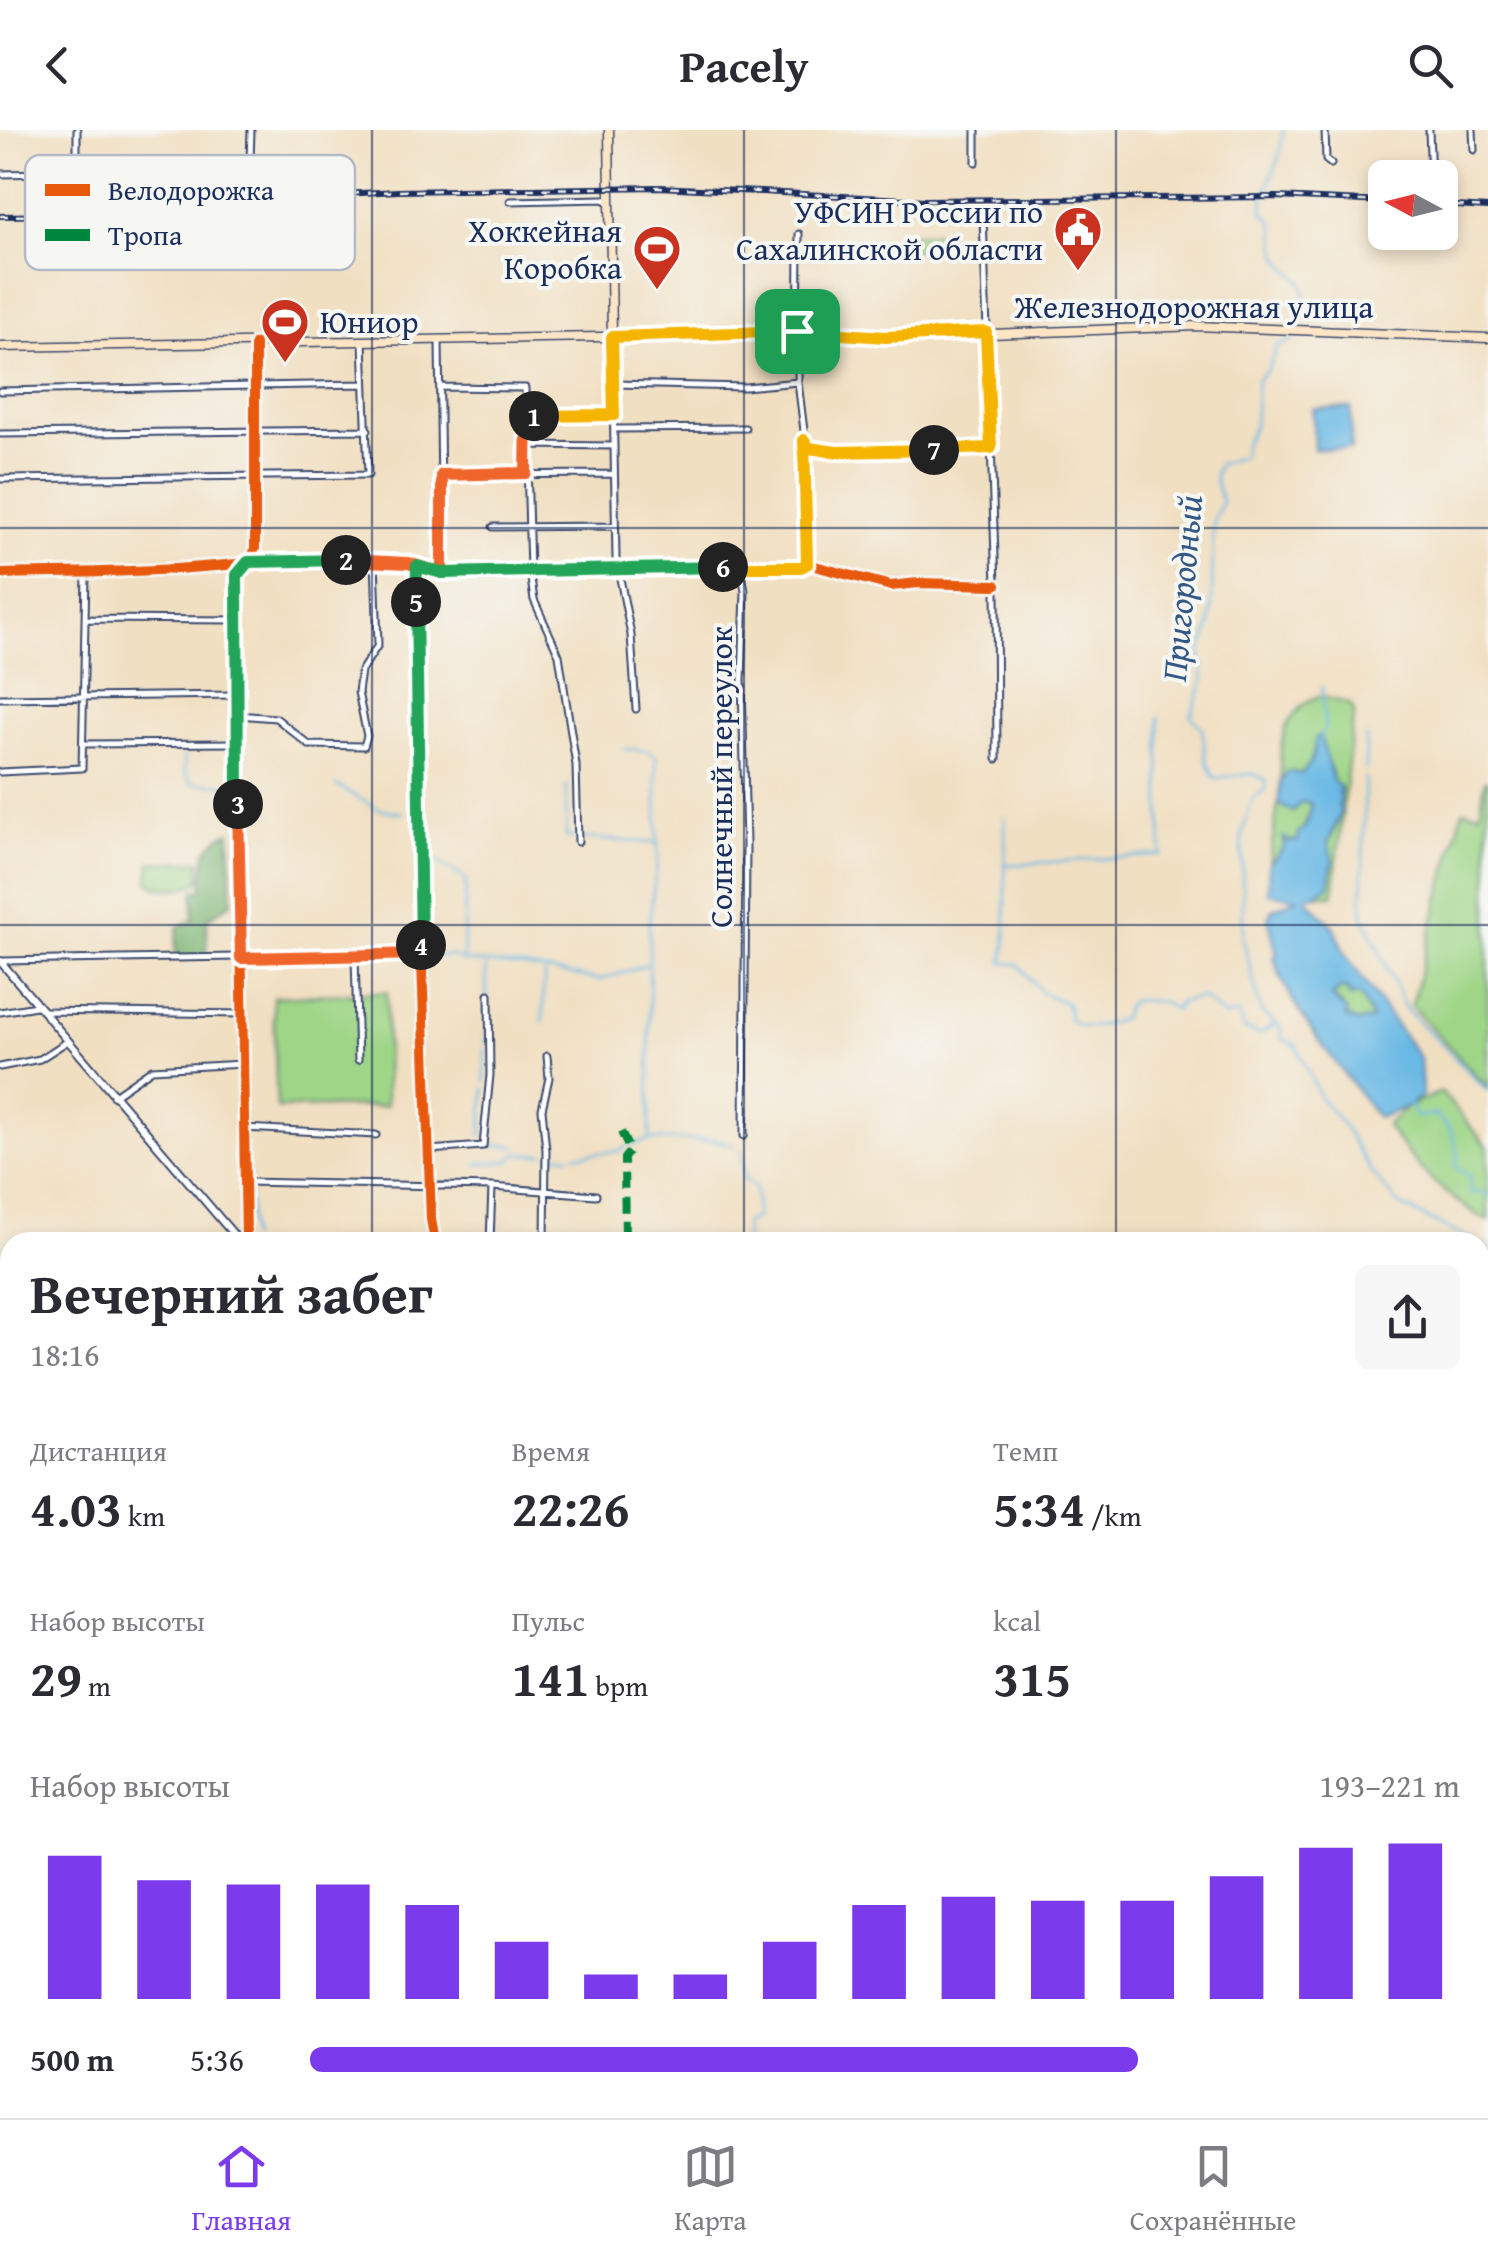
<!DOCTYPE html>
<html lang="ru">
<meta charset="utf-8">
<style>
body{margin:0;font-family:"Gentium Book Plus",serif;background:#f7f7f7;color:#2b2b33;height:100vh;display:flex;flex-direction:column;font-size:38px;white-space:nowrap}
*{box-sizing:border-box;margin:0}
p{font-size:32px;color:#7c7c81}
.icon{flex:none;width:55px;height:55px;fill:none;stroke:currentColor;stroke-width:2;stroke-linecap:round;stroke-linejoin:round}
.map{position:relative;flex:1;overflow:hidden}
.sheet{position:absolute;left:0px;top:1102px;width:1490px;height:888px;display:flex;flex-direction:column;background:#fff;border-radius:30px 30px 0 0;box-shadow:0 5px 15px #0003}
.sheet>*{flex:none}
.needle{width:65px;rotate:277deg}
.fabs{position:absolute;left:1368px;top:30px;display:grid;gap:20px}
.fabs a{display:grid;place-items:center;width:90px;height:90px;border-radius:15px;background:#fff;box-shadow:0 5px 15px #0003;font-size:50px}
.pin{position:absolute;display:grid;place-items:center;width:85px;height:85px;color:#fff;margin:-42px;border-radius:20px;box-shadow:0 5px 15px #0006}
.km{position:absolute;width:50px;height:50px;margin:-25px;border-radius:50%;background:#222;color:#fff;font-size:28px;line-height:50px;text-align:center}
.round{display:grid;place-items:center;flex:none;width:105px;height:105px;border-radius:15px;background:#f7f7f7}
.head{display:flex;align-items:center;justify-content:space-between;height:170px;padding:0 30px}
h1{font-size:55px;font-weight:600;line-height:75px}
.figures{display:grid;grid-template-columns:repeat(3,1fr);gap:15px;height:170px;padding:10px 30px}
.figures div{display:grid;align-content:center}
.figures b{font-size:50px;font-weight:600}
.figures small{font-size:28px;font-weight:400}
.figures p{font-size:28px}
.chart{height:280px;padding:20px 30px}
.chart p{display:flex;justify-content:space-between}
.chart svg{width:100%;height:180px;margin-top:10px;stroke:#7c3aed;stroke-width:6}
ul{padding:0 30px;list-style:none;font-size:32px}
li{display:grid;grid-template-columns:160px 120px 1fr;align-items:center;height:75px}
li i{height:25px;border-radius:12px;background:#7c3aed}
header{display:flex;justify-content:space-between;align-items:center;height:130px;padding:0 30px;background:#fff;font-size:45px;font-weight:600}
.tab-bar{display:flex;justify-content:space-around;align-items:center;height:140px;border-top:2px solid #e1e1e2;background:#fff;font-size:28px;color:#7c7c81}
.tab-bar a{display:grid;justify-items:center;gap:5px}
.tab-bar .current{color:#7c3aed}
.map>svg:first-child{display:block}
</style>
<header><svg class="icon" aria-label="back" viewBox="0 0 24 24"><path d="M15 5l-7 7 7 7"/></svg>Pacely<svg class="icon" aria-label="search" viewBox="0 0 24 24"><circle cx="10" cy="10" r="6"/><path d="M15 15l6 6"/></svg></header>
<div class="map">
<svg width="1488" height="1988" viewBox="0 0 1488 1988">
<rect width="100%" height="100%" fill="#f6f6f2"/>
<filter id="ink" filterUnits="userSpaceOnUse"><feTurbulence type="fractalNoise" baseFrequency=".01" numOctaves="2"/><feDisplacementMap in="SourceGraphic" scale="20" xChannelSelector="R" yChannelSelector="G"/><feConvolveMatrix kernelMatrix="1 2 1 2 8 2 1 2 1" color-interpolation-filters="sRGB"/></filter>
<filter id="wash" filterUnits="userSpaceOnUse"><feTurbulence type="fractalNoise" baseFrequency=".0048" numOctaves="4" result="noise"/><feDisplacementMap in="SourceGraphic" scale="40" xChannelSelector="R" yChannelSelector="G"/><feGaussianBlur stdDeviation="2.25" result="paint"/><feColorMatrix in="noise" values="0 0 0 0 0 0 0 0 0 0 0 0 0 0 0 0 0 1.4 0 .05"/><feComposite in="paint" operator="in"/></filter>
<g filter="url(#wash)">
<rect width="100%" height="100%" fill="#f1dfc1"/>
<path fill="#9fd587" stroke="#5d8272" stroke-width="2.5" d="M936 103 941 108 937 121 901 119V107L905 104Z
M1319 566 1350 574 1354 581 1333 765H1316L1329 755 1333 729 1328 713 1338 691 1341 658 1333 651 1331 639 1315 614 1312 632 1301 644 1288 641 1281 651C1278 614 1282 582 1319 566Z
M1485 650H1488V958L1411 876 1463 680 1480 682Z
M1301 672 1310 673 1312 677 1298 712 1284 709 1285 717 1269 734 1278 674 1293 682Z
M200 731V750C188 760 160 762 149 752L151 733Z
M1341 858 1362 868 1373 890 1358 893 1344 886 1342 875 1332 867Z
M387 862 386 976 277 978 273 867Z
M1441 962 1488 1017V1091C1445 1068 1414 1035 1386 995L1407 977Z
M0 1364 10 1379V1516L0 1515Z
M10 1895V1980H86L87 1988H0V1896Z"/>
<path fill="#7fb674" stroke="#4d7269" stroke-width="2.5" d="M230 702 232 772 207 789V821L201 826 182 827 175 822 178 797 193 790 194 762 202 759 206 721 221 706Z
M10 1561V1662L0 1667V1563Z
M0 1743 10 1750V1814L0 1808Z
M262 1980H432L430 1988H266Z
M448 1980 473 1984 488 1980H549L558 1988H443Z
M834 1980H921L925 1983 923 1988H816Z"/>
<path fill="#6bb9e5" stroke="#4374a2" stroke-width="2.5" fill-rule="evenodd" d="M1351 278V319H1314L1313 279Z
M1320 606 1333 651 1341 658 1338 662 1341 673 1338 675 1341 681 1328 713 1333 729 1329 755 1316 765 1308 766 1307 770 1335 798 1344 823 1420 929 1422 966 1407 977 1380 987 1376 986C1345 942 1287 878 1274 827L1277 824 1268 787 1273 779 1298 768 1268 763 1269 734 1284 718 1283 706 1286 712 1298 711V703L1305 697 1312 677 1310 673 1301 672 1293 682 1278 674 1281 651 1288 641 1301 644C1314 632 1313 624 1316 607ZM1341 858 1347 859 1350 867 1356 865 1362 868 1372 890 1357 892 1345 887 1347 882 1332 867Z
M554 1980 593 1983 668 1980 656 1988H558Z
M702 1980H834C796 1988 741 1988 702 1980Z"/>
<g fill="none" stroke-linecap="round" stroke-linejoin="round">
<path stroke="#6bb9e5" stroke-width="2.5" d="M1283 0C1281 11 1281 23 1277 34 1270 52 1262 61 1263 82 1282 95 1272 107 1279 126 1284 138 1301 146 1304 157 1307 170 1298 184 1296 197
M1296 205 1293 210 1277 216 1268 239 1257 250 1254 296 1244 314 1243 326 1219 334C1210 348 1218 357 1222 372L1215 387 1213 401 1212 472 1210 496 1201 522 1204 550 1191 586 1202 598 1206 630 1214 648 1252 644 1266 650V659L1252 670 1242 704 1243 808 1261 882 1280 897 1282 909 1296 915 1320 968 1344 997 1372 1043 1399 1075 1476 1112
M1320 608 1325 599 1322 557
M624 619 648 621 656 626 658 727 649 792 650 1010H715L733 1015
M244 621V667
M184 625 185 642 192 653 232 655
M1365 641 1366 607
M1365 648 1362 782 1405 878 1488 961
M336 655 378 679 403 683
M567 655 566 707H574
M424 684 426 725 466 749 463 831 526 837 600 850 647 835
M1005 687 1006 814 1003 833 1018 834 1041 862 1067 874 1069 889C1085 904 1103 894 1122 889L1127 875 1133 870 1163 872 1175 880 1179 872 1203 868 1224 887 1239 884 1244 899 1259 904 1274 895
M243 700 244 674
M582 708 655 713
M243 716V720L249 721
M1004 735 1162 725 1159 587
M244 782 246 796
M425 826H454L462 831
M486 837 487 884
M543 892 544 844
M485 913 486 901
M485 952V918
M1408 972 1416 987 1434 984 1450 999 1459 1025 1455 1037 1470 1046V1062L1488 1064
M482 1006 485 958
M488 1015 517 1016
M630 1015 648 1010
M742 1020 744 1049 756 1058V1088L745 1093V1112
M549 1024 570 1026
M575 1025 620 1021 626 1017
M477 1034 510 1031 516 1024H543
M249 1049V1042
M249 1056 250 1108
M1480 1115 1488 1119
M1480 1232H1488
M1480 1429 1488 1424
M1480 1475 1488 1477
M1480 1488 1488 1485
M1480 1497 1488 1502
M0 1907 10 1906"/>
<path stroke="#6bb9e5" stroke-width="9" d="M0 1558 10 1555
M938 1980 953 1988
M1385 1980 1388 1988
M1238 1988 1249 1980"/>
</g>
</g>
<g filter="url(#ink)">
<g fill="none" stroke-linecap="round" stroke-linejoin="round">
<g stroke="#3b496d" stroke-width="9">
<path id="minor" d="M77 0V42
M976 0V32
M1325 0 1326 30 1331 34
M1429 0 1431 48
M1473 0 1474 20
M0 44 239 39 250 31 251 0
M510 71 603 69 610 72
M983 87 996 455 997 629
M799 104 798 252 805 309 809 318 836 322 990 318
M612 207 616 428 631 505 636 579
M439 210 442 442
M613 254 745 257 798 252
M442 257 525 258 530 442 534 470 559 525 576 635 578 712
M0 261 364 254
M527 286 614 285
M614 299 745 298
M0 304 368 300
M805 312 807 434
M527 315 614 316
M442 345 614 344
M0 349 368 345 363 211
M493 397 615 396
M417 436V689L431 1089 435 1112
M741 438 745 461 742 551 746 714 744 1006
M0 444C79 443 159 442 237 434 305 428 376 424 442 443L801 437 807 434 891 456 918 453 996 455
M87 489 236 490
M0 568 237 565
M237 585 276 588 309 615 364 616 367 606 358 562 361 541 378 515 375 430
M84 614 238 613
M0 642 82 638 86 443
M355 828 358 930
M0 831 422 824
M43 881 242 884
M0 882 36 876
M0 937 40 929 68 911
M113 966 152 939 243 934
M245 998 376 1005
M429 1020 483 1016 490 945 489 864
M245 1052 492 1057 596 1065
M490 1112 492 1057
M545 1112 546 1020 542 979 549 948 547 926"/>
</g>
<g stroke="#3b496d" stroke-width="10">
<path id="tertiary" d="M0 831 240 1112
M243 1112 246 1109 245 1052 236 468 237 445 253 427 255 418V214"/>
</g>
<g stroke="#3b496d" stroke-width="11">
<path id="secondary" d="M609 0 612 207
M0 217 601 207 768 201 938 206 1197 196 1488 208"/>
</g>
<g stroke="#3b496d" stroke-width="15">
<path id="trunk" d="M0 1733 10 1739
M231 1980 235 1988"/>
</g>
<use href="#minor" stroke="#fff" stroke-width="5"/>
<use href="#tertiary" stroke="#fff" stroke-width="6"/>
<use href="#secondary" stroke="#fde5c5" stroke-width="8"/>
<use href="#trunk" stroke="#fbbe6e" stroke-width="11"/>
<g stroke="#1b2f5e" stroke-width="6">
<path id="rail" d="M1440 75 1488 78
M0 86 68 85 161 74 398 61 659 57 925 70 1277 67 1385 72"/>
</g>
<use href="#rail" stroke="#f6f6f2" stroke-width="2.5" stroke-dasharray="8" stroke-linecap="butt"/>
<path stroke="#00873e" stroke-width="8" stroke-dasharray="15 8" stroke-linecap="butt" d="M621 1002 630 1021 624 1028 625 1112"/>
<g stroke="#f6f6f2" stroke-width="16">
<path id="cycleway" d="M417 436V689L431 1089 435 1112
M0 444C79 443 159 442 237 434 305 428 376 424 442 443L801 437 807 434 891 456 918 453 996 455
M243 1112 246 1109 245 1052 236 468 237 445 253 427 255 418V214"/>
</g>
<use href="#cycleway" stroke="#e8590c" stroke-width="10"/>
</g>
</g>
<g fill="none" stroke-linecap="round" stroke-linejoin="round" filter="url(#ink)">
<g stroke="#fff" stroke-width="20">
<path id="split-1" d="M534 286 614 285 612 207 797 201"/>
</g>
<g stroke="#fff" stroke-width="20">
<path id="split-2" d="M346 430 408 433 442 443V345L526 343 527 286H534"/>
</g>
<g stroke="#fff" stroke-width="20">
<path id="split-3" d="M238 674 237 445 248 432 346 430"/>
</g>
<g stroke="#fff" stroke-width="20">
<path id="split-4" d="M238 674 241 828 422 824 421 815"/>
</g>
<g stroke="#fff" stroke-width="20">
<path id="split-5" d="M416 472 421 815"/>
</g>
<g stroke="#fff" stroke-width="20">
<path id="split-6" d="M416 472 417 436 442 443 723 437"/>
</g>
<g stroke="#fff" stroke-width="20">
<path id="split-7" d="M723 437H801L807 434 804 310 809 318 836 322 934 320"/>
</g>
<g stroke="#fff" stroke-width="20">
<path id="split-8" d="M797 201 886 207 986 202 991 318 934 320"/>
</g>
<use href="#split-1" stroke="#f5b400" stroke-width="12"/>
<use href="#split-2" stroke="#f0652b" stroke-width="12"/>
<use href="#split-3" stroke="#22a559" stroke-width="12"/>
<use href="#split-4" stroke="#f0652b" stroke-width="12"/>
<use href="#split-5" stroke="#22a559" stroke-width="12"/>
<use href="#split-6" stroke="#22a559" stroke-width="12"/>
<use href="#split-7" stroke="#f5b400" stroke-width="12"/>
<use href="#split-8" stroke="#f5b400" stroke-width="12"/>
</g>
<path fill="none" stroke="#1b2f5e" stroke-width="2.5" stroke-opacity="0.55" d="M372 0V1112M744 0V1112M1116 0V1112M0 398H1488M0 795H1488M0 1193H10M1480 1193H1488M0 1590H10M1480 1590H1488M372 1980V1988M744 1980V1988M1116 1980V1988"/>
<defs>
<g id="civic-pin" transform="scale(2.5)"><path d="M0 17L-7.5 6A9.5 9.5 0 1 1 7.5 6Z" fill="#c8321e" stroke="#f6f6f2"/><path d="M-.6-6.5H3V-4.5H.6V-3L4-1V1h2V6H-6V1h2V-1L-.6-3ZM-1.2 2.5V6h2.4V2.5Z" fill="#fff"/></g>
<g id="stadium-pin" transform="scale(2.5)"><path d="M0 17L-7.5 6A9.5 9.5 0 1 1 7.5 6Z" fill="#c8321e" stroke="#f6f6f2"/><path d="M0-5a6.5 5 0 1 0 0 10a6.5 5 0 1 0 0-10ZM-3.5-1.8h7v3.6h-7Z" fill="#fff"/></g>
</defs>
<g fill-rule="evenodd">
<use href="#civic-pin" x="1078" y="100"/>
<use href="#stadium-pin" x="657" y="119"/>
<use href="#stadium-pin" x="285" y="192"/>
</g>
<g text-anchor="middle" stroke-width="8" stroke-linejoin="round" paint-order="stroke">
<g font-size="32" fill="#1b2f5e" stroke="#f6f6f2" text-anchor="end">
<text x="1043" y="93">УФСИН России по<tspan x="1043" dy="37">Сахалинской области</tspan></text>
<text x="622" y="112">Хоккейная<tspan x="622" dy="37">Коробка</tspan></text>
<text x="320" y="203" text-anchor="start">Юниор</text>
</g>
<g font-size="32" fill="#1b2f5e" stroke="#f6f6f2">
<text x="1194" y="188">Железнодорожная улица</text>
<text transform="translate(721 647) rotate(-90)" y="11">Солнечный переулок</text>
</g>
<g font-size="35" font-style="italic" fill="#335886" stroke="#f6f6f2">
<text transform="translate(1182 458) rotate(-85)" y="12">Пригородный</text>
</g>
</g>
<rect x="25" y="25" width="330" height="115" rx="15" fill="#f6f6f2" stroke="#b4bac6" stroke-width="2.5"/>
<rect x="45" y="54" width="45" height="12" fill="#e8590c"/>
<rect x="45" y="99" width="45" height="12" fill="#00873e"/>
<g font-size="28" fill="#1b2f5e">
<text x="108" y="70">Велодорожка</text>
<text x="108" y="115">Тропа</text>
</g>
</svg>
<div class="fabs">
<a><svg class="needle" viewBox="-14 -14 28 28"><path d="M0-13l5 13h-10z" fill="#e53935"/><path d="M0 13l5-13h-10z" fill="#7c7c81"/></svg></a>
</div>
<div class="pin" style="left:797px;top:201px;background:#1e9e55"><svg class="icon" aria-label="arrive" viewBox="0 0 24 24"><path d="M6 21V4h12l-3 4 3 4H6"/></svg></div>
<b class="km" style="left:534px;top:286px">1</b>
<b class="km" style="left:346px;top:430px">2</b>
<b class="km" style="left:238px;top:674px">3</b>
<b class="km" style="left:421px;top:815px">4</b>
<b class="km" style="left:416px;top:472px">5</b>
<b class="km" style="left:723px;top:437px">6</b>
<b class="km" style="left:934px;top:320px">7</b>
<section class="sheet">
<div class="head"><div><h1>Вечерний забег</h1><p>18:16</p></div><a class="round"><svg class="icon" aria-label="share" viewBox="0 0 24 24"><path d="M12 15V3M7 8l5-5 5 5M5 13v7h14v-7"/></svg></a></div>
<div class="figures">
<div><p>Дистанция</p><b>4.03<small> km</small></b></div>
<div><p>Время</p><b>22:26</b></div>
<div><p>Темп</p><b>5:34<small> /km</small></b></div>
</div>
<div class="figures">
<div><p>Набор высоты</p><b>29<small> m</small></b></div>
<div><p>Пульс</p><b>141<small> bpm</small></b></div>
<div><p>kcal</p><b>315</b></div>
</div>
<div class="chart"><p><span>Набор высоты</span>193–221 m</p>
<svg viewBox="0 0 160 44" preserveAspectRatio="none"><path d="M5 44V9M15 44V15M25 44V16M35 44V16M45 44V21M55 44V30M65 44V38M75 44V38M85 44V30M95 44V21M105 44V19M115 44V20M125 44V20M135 44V14M145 44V7M155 44V6"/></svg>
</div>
<ul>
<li><b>500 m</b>5:36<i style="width:72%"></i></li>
</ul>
</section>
</div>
<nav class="tab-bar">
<a class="current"><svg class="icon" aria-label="home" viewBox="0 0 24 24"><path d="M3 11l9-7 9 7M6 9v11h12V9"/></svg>Главная</a>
<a><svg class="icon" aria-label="map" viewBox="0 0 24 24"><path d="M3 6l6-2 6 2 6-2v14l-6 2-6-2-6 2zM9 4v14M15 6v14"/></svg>Карта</a>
<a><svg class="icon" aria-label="saved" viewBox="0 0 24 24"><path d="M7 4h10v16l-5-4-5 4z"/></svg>Сохранённые</a>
</nav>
